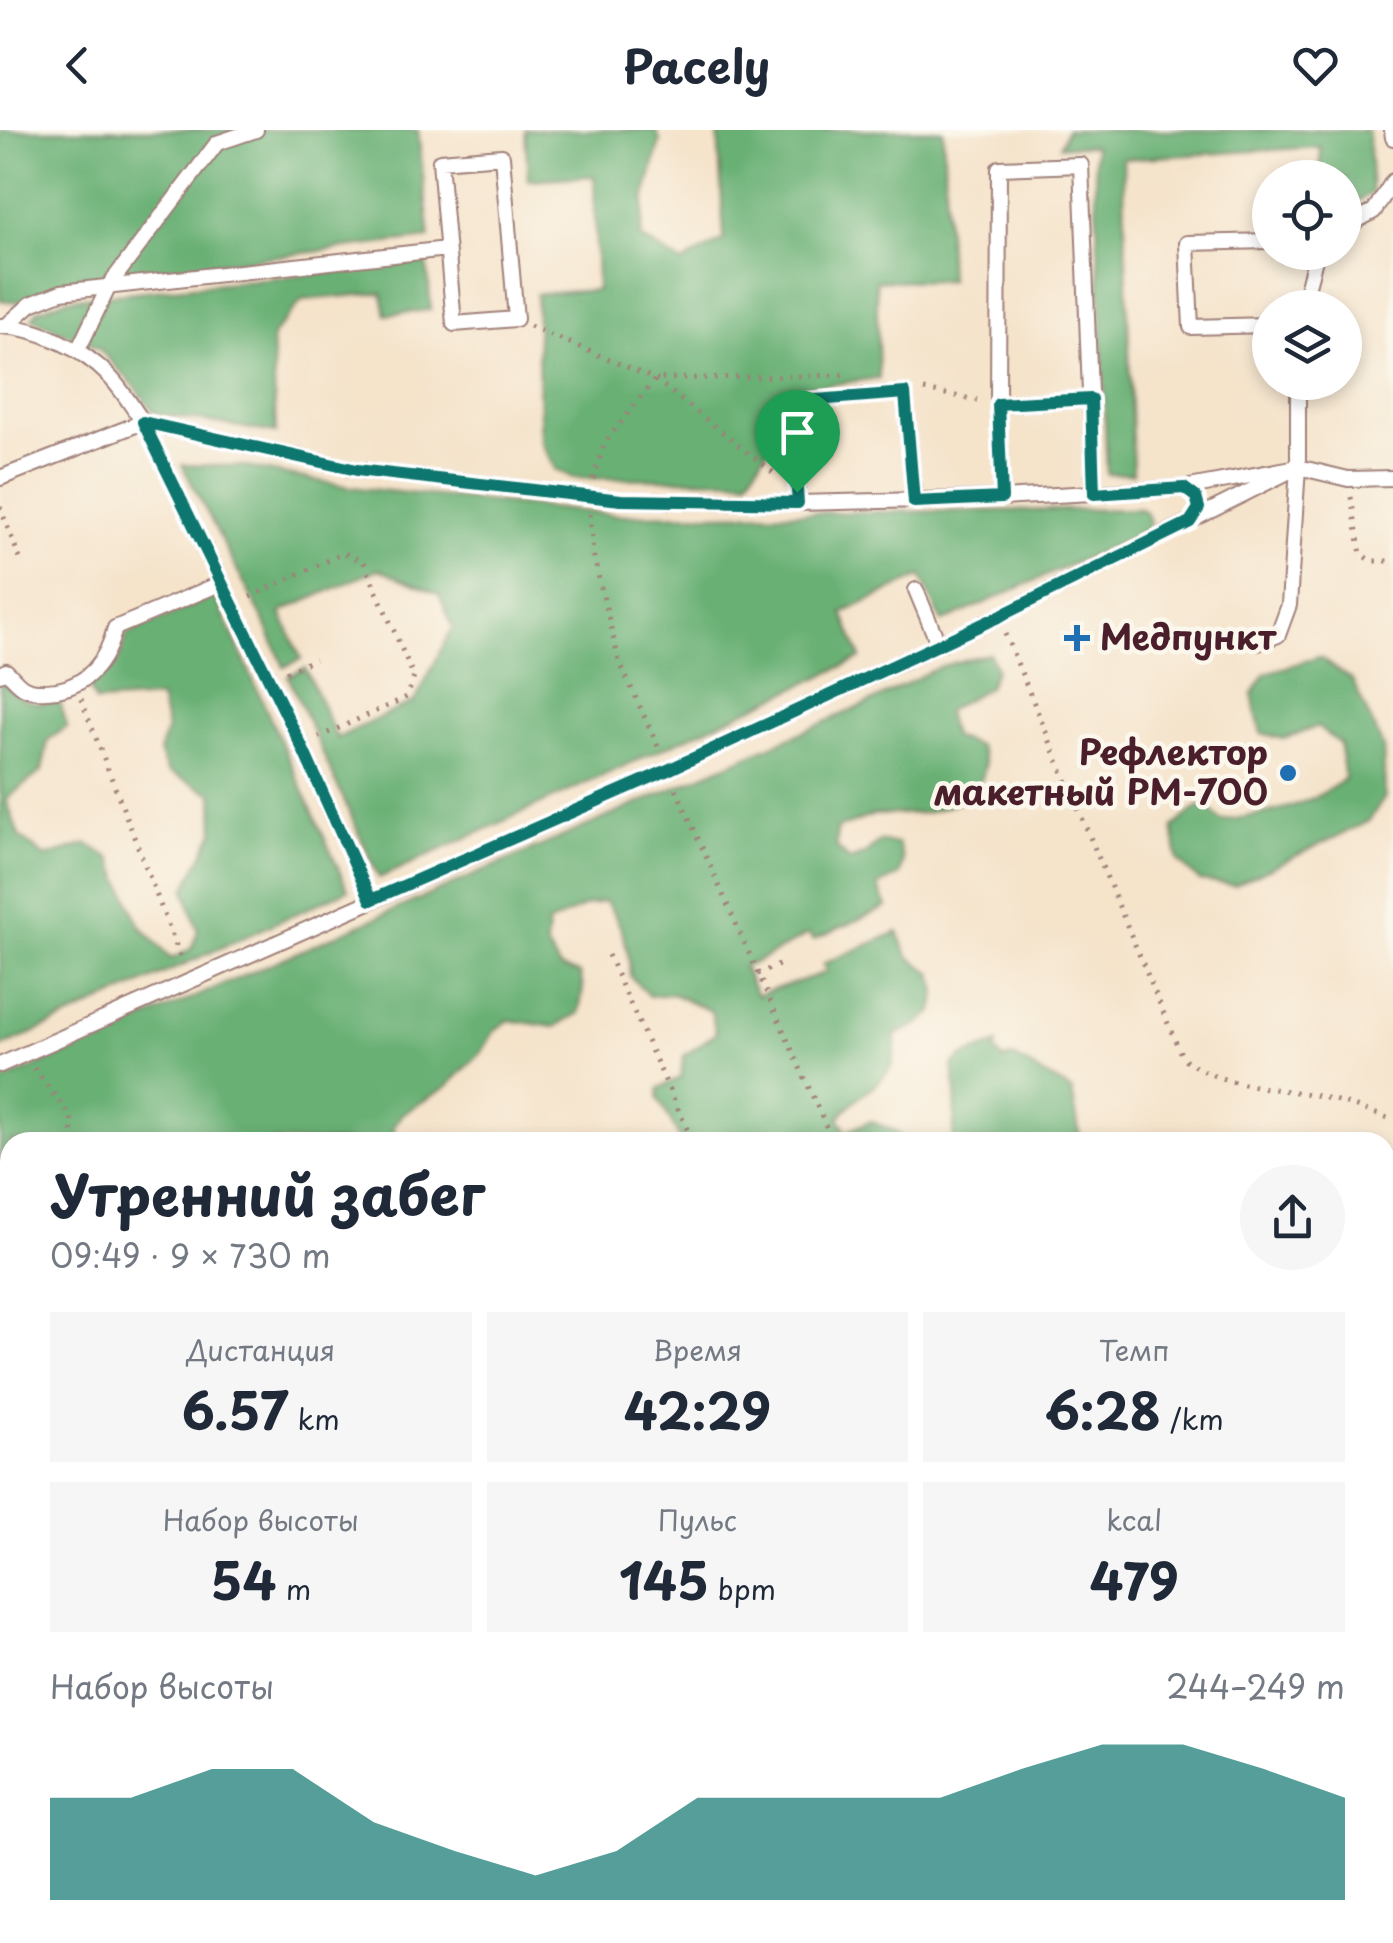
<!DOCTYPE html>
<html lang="ru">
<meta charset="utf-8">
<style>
body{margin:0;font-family:"Playpen Sans",sans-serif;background:#f6f6f7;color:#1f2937;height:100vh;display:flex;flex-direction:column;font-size:38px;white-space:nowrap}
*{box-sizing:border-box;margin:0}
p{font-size:32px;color:#747a83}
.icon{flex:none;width:55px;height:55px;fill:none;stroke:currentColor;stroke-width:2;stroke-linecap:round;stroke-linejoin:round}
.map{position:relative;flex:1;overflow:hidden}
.sheet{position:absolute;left:0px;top:1002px;width:1395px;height:812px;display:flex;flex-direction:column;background:#fff;border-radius:30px 30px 0 0;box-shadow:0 5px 15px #0003}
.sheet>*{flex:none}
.fabs{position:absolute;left:1252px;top:30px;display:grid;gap:20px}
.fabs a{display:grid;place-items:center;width:110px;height:110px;border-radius:50%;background:#fff;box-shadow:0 5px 15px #0003;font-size:50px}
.pin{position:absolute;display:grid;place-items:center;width:85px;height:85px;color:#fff;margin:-102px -42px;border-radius:50% 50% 50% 0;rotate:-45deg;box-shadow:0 0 10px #0007}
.pin .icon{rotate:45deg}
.round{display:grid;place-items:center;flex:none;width:105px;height:105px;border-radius:52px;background:#f6f6f7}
.headline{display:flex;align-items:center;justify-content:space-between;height:170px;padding:0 50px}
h1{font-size:55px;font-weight:700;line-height:75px}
.stats{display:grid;grid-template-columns:repeat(3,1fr);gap:15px;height:170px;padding:10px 50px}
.stats div{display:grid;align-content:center;border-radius:0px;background:#f6f6f7;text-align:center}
.stats b{font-size:50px;font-weight:700}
.stats small{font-size:28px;font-weight:400}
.stats p{font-size:28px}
.chart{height:280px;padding:20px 50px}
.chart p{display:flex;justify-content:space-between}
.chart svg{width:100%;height:180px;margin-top:10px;fill:#0f766e;opacity:.7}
header{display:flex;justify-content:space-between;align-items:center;height:130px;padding:0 50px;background:#fff;font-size:45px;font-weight:700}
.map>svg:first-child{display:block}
</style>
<header><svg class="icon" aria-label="back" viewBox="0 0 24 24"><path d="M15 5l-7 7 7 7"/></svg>Pacely<svg class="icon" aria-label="heart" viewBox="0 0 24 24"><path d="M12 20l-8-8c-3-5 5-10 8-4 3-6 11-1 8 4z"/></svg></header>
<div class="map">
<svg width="1393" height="1813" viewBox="0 0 1393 1813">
<rect width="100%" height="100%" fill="#fbf7ec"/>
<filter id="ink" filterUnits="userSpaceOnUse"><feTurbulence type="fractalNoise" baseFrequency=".01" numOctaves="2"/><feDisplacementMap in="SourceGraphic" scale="20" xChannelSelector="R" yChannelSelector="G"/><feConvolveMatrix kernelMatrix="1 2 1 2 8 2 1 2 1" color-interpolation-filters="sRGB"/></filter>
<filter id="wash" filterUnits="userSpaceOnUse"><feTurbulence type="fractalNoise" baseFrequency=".0048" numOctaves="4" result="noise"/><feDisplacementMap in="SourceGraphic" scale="40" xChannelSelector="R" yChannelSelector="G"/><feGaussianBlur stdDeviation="2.25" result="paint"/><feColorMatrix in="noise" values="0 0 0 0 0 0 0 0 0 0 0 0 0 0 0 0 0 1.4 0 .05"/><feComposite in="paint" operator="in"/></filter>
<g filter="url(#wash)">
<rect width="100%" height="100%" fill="#f5e3ca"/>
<path fill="#69b074" stroke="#5a6850" stroke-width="2.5" d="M0 0H418L430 108 63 152 19 172 0 170Z
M525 0H656L660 11 645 68 641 108 682 133 724 109 718 0H943L949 150 876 151 879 248 785 261 773 311 748 350 573 348 555 339 541 312 536 164 597 160 594 46 528 50Z
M1066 0H1368L1372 63 1345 78V48L1321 47 1320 17 1123 29 1133 343 1107 344 1094 16H1060Z
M427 132 431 180 386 185 382 163 302 170 272 206 276 303 154 283 137 259 98 218 32 188 38 180 66 169Z
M182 335 242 336 350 357 619 385 1141 379 1147 384 1150 393 1146 401 942 492 921 446 843 483 861 528 379 748 288 546 305 538 337 608 415 571 453 497 439 464 378 439 281 482 301 529 284 537 264 491Z
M215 466 348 760 0 918V555L3 553C22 572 34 576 60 572L67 597 48 610 42 641 6 669 19 706 45 727 87 714 111 728 140 795 171 829 191 819 198 801 185 759 214 702 213 664 167 641 159 622 167 599 160 568 96 572 89 557 119 530 127 504Z
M989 523 996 538 988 557 946 581 952 607 979 616 985 635 982 648 967 665 953 674 927 683 873 685 837 699 836 717 849 730 864 725 880 711 898 714 903 730 900 745 878 756 887 777 813 810 809 804C786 815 767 829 743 837L757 866C780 855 803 852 826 842L823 834 898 802 908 826 932 843 937 861 933 882 917 895 895 905C900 956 861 955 839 988L846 1002 870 991 893 1000 908 1012H682L658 968 659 958 680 948 684 926 716 903 711 881 673 864 649 866 630 846C629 816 623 795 605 771L585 776 548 794 546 816 560 838 580 844 583 858 579 883 555 897 509 890 495 900 481 923 445 958 402 984 393 998 398 1012H10V1245L0 1243V952L871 572 939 537Z
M1319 527 1352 550 1383 617 1385 667 1369 691 1235 755 1200 751 1178 731 1173 697 1199 676 1211 680 1221 691C1262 685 1313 676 1345 648L1339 613 1317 597 1283 609 1261 603 1252 565 1266 543Z
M997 914 995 920 1002 930 1014 927 1072 961 1081 1012H953L956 963 953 935 962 927Z
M1385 1220H1393V1269L1385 1272Z
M1393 1298V1351L1385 1354V1301Z
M1393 1583V1813H1363L1364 1805H1385V1589Z
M259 1805H567L564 1813H266Z
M634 1805H1248L1244 1813H639Z"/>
</g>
<g filter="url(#ink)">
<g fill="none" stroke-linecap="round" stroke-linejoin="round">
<g stroke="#a0817a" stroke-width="18">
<path id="service" d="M1392 0 1393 8
M502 26 516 189 454 194 440 31Z
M1345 97 1374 81 1393 51
M1270 111 1187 113 1191 197 1270 195
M1302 178 1317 122
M0 196C38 197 83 219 109 246 122 259 132 277 143 292L301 615 371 770
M6 196 31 174 61 162 447 119
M78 220 110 154 217 13 256 0
M998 274 1091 269
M0 348 143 292 357 340 621 370 798 373 1002 368 1184 358 1298 337 1348 349 1393 348
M1002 368 998 274 999 38 1081 35 1094 364
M798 373 790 271 905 263 914 372
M916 460 938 513
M1258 513 1278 505 1289 475 1298 337V252
M0 544 6 541C12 546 18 555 25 558 35 563 47 561 57 560 90 554 107 529 115 498L222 453
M0 935 668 640 998 487 1298 337
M1385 1277 1393 1274
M0 1757 10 1752
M1385 1763 1393 1759
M125 1805 128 1813
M1276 1805H1277
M151 1813 170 1805"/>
</g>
<path stroke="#a0817a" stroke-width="5" stroke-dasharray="2.5 8" stroke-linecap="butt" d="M530 196 655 249 775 344
M924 260 977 270
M593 349 604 314 655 249 845 245
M1351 367 1361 424 1371 431H1393
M0 377 20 429
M590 384 593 424 619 531 660 621
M250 467 344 423 364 432 414 547 407 567 319 607
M1005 504 1182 927C1217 956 1266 957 1309 964 1338 970 1366 980 1393 990
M286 542 315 529
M81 569 183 834
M676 659 833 1012
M608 825 693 1012
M757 844 781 834
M34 938 71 987 74 1012
M0 1138 10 1152
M224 1805 231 1813
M1208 1805 1212 1813
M581 1813 587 1805"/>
<use href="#service" stroke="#fff" stroke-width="14"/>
</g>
</g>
<g fill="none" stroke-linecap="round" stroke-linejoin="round" filter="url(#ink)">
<g stroke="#fff" stroke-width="20">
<path id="route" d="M905 263 914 372 1002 368 998 274 1091 269 1094 364 1184 358 1196 367 1199 378 1190 392 998 487 668 640 371 770 301 615 143 292 357 340 621 370 798 373 790 272Z"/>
</g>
<use href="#route" stroke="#0f766e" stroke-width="12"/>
</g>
<g fill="#1f6fb2" stroke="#fbf7ec" stroke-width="4">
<path d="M1072 493h10v10h10v10h-10v10h-10v-10h-10v-10h10z"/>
<circle cx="1288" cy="643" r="10"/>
</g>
<g text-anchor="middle" stroke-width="9" stroke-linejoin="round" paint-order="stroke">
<g font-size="35" font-weight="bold" fill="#4a1f2b" stroke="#fbf7ec" text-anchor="start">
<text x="1100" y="520">Медпункт</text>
<text x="1268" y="635" text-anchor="end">Рефлектор<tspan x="1268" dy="40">макетный РМ-700</tspan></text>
</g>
</g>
</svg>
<div class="fabs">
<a><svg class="icon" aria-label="locate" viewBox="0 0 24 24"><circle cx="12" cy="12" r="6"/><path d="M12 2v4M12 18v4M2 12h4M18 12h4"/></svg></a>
<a><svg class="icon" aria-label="layers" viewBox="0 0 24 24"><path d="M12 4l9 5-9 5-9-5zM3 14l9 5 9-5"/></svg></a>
</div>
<div class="pin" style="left:797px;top:362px;background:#1e9e55"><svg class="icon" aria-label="arrive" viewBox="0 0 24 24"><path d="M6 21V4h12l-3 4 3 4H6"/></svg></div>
<section class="sheet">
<div class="headline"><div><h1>Утренний забег</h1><p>09:49 · 9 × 730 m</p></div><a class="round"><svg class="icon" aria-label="share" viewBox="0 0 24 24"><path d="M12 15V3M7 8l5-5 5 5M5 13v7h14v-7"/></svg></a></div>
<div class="stats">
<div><p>Дистанция</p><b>6.57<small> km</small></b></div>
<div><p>Время</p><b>42:29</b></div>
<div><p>Темп</p><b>6:28<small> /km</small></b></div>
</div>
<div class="stats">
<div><p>Набор высоты</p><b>54<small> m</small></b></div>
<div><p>Пульс</p><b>145<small> bpm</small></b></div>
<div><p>kcal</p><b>479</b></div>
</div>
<div class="chart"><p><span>Набор высоты</span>244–249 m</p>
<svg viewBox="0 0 160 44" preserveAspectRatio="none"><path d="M0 44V19L10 19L20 12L30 12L40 25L50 32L60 38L70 32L80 19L90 19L100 19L110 19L120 12L130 6L140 6L150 12L160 19V44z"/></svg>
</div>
</section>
</div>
